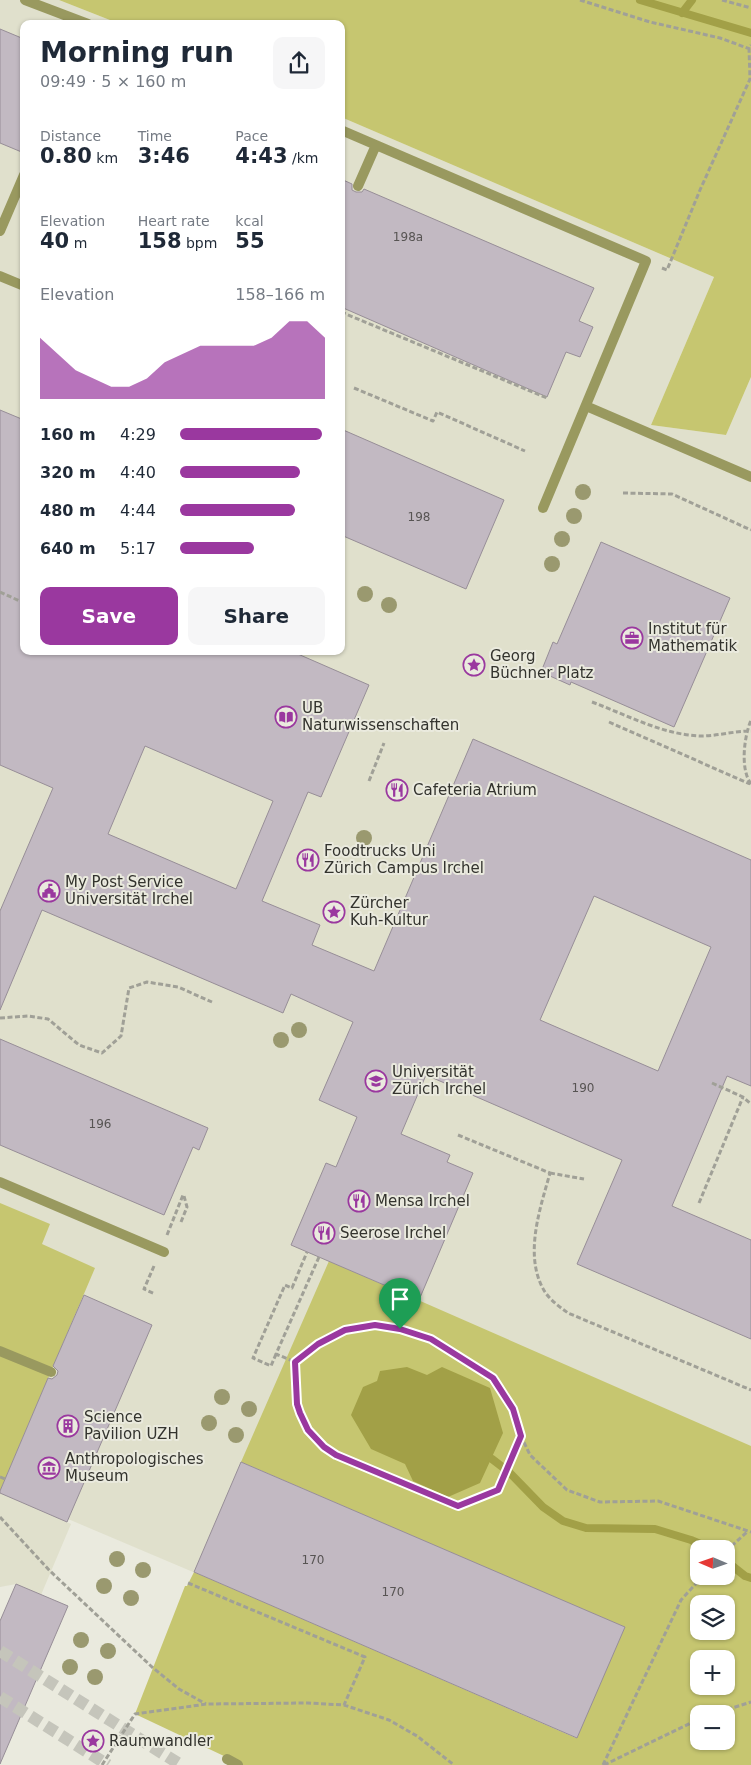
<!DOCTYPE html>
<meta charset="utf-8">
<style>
body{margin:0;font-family:"DejaVu Sans",sans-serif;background:#f6f6f7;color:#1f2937;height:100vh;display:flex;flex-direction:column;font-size:19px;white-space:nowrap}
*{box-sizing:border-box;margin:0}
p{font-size:16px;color:#747a83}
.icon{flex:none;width:28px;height:28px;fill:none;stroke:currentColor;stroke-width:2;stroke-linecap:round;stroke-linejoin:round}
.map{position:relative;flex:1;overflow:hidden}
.sheet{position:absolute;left:20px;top:20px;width:325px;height:635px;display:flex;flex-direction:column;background:#fff;border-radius:10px;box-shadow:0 1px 4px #0004}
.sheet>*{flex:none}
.needle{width:32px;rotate:272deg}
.controls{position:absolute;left:690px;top:1540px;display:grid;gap:10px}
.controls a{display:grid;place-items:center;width:45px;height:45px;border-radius:10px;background:#fff;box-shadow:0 1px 4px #0004;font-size:25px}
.pin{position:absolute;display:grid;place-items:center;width:42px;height:42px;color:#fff;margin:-51px -21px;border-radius:50% 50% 50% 0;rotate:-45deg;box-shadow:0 0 5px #0007}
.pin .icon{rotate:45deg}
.round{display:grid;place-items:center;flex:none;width:52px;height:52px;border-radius:10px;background:#f6f6f7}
.summary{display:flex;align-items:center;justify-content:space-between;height:85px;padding:0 20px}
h1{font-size:28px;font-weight:800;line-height:38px}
.metrics{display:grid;grid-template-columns:repeat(3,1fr);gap:8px;height:85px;padding:5px 20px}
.metrics div{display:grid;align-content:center}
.metrics b{font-size:21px;font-weight:800}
.metrics small{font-size:14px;font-weight:400}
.metrics p{font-size:14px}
.chart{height:140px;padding:10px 20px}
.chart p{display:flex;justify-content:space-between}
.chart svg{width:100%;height:90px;margin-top:5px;fill:#9a389f;opacity:.7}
.cta{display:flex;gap:10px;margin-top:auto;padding:10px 20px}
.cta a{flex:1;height:58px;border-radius:10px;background:#9a389f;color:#fff;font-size:20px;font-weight:800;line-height:58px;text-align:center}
.cta a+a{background:#f6f6f7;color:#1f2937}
ul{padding:0 20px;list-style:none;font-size:16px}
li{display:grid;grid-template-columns:80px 60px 1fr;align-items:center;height:38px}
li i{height:12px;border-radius:6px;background:#9a389f}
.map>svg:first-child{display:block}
</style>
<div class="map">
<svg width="751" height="1765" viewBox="0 0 751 1765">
<rect width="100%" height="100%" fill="#eaeade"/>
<path fill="#e0e0cc" d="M0 0H59L120 24H24V651H341V117L714 277 651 425 726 435 751 377V1512L699 1549 594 1758 193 1572 68 1519 67 1522 71 1524 41 1595 16 1584 0 1587Z"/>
<path fill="#c6c670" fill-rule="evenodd" d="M59 0H751V377L726 435 651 425 714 277 341 117V24H120Z
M0 1203 50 1224 42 1244 95 1268 0 1491Z
M329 1261 751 1446V1765H243L135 1714 185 1586H187L194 1572 576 1738 624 1627 241 1462ZM699 1549H726V1576H699ZM699 1604H726V1631H699ZM699 1659H726V1686H699ZM699 1714H726V1741H699Z"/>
<path fill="#a2a047" d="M407 1367 427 1375 442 1367 490 1388 503 1433 480 1483 448 1497 413 1481 405 1464 371 1449 351 1415 363 1387 377 1381 380 1371Z"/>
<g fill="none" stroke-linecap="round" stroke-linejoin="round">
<path stroke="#a2a047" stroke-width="8" d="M640 0 751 33
M682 13 692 0
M492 1459 509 1472 543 1507 563 1521 586 1528 655 1529 691 1540 712 1549
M726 1561 745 1576 751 1578"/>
</g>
<path fill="#c2b9c2" stroke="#978e97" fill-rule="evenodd" d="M0 29 24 39V153L0 143Z
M341 179 352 184V190L356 192H362L364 189 594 288 579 321 593 327 580 357 566 352 547 397 341 307Z
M0 410 24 420V651H291L369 685 321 797 308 792 262 901 320 925 312 945 374 971 473 739 751 860V1086L727 1076 672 1206 751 1240V1339L577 1264 622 1160 426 1075 401 1134 450 1155 447 1162 473 1173 419 1300 291 1245 326 1163 336 1167 357 1117 319 1100 353 1022 291 994 283 1013 42 910 0 1010V911L53 788 0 765ZM145 746 273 801 236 889 108 834ZM594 896 711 947 658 1071 540 1020Z
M341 429 504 500 466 589 341 535Z
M601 542 730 598 674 727 571 682 570 685 541 672 553 642 557 644Z
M0 1039 208 1128 199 1150 193 1147 164 1215 0 1145Z
M84 1295 152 1325 67 1522 0 1493V1491L48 1378 52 1379 57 1375 58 1371 53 1366Z
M241 1462 625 1627 577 1738 194 1572Z
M16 1584 68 1606 0 1764V1621Z"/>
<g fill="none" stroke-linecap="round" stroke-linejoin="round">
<path stroke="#c5c5bb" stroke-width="12" stroke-dasharray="12 6" stroke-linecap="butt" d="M0 1651 181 1765
M0 1697 108 1765"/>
<path stroke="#a0a097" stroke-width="3" stroke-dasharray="5 2.5" stroke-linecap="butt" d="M580 0 650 22 720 38 750 49
M722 0 751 8
M662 268 667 270 700 190 750 79 749 48 751 45
M341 312 547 398
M354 388 433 421 437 412 525 451
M623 493 672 494 751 530
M0 592 24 603
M592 702C627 715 663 735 701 736 717 736 734 731 751 731
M609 722 750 784
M369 781 384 743
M751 784C740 769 744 737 751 720
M0 1018 28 1016 48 1019 79 1045 102 1053 121 1036 129 988 147 982 178 987 212 1002
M712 1083 743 1097 751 1104
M458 1135 550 1173C540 1209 523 1257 545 1292 551 1301 560 1307 568 1313L751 1390
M550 1173 584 1179
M699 1203 743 1097
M181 1222 187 1207 184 1196
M167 1235 183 1195
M319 1257 276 1354 295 1362 318 1344 345 1330 375 1325 400 1329 431 1339 493 1378 513 1409 521 1436 530 1455 567 1490 600 1502 658 1501 751 1532
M154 1266 144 1289 155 1294
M276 1354 271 1366 253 1358 285 1285 292 1288 307 1252
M295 1362C297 1407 296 1428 336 1455L457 1506 498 1490 521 1436
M0 1477 5 1479
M0 1517 50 1571 152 1667 179 1689 206 1704
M726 1551 747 1532
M188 1583 365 1657 344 1705
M713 1714 751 1702
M102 1765 135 1714 207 1704 308 1703 344 1705 389 1720 417 1736 454 1765
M603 1765 681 1600 703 1576
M604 1765 699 1719"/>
<path stroke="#99995f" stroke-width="10" d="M25 0 88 24
M341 130 646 261 543 508
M358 186 376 145
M0 231 24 175
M0 276 24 286
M586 406 751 477
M0 1182 164 1252
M0 1351 51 1372
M227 1759 238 1765"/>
</g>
<g fill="#9a996f">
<circle cx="583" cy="492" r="8"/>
<circle cx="574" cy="516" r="8"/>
<circle cx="562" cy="539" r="8"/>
<circle cx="552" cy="564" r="8"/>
<circle cx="365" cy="594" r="8"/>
<circle cx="389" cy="605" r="8"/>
<circle cx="364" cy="838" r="8"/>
<circle cx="299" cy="1030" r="8"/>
<circle cx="281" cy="1040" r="8"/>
<circle cx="222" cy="1397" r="8"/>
<circle cx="249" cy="1409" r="8"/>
<circle cx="209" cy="1423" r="8"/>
<circle cx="236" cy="1435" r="8"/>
<circle cx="117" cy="1559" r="8"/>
<circle cx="143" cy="1570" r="8"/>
<circle cx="104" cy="1586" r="8"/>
<circle cx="131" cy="1598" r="8"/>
<circle cx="81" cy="1640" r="8"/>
<circle cx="108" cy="1651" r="8"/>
<circle cx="70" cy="1667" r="8"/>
<circle cx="95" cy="1677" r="8"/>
</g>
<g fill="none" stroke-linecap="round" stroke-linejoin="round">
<g stroke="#fff" stroke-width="10">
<path id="route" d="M375 1325 400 1329 431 1339 493 1378 513 1409 521 1436 498 1490 458 1506 336 1455 324 1447 308 1430 300 1413 297 1404 295 1362 318 1344 345 1330Z"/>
</g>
<use href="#route" stroke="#9a389f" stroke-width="6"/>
</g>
<defs>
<g id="office-ring" transform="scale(1.125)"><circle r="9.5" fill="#eaeade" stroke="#9a389f" stroke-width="1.5"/><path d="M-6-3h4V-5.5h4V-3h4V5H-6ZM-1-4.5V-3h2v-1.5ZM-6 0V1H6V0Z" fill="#9a389f"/></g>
<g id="sight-ring" transform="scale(1.125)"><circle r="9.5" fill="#eaeade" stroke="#9a389f" stroke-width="1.5"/><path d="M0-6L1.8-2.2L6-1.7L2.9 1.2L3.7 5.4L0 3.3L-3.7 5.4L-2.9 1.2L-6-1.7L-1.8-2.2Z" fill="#9a389f"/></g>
<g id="library-ring" transform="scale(1.125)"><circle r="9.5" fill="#eaeade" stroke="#9a389f" stroke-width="1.5"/><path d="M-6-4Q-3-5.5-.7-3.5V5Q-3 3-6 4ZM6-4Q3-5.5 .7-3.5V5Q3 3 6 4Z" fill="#9a389f"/></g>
<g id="restaurant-ring" transform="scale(1.125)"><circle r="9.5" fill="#eaeade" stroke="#9a389f" stroke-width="1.5"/><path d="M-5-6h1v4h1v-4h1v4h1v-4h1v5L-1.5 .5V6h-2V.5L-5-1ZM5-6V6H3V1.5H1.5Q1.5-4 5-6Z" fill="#9a389f"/></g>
<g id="civic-ring" transform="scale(1.125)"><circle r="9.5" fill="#eaeade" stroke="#9a389f" stroke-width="1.5"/><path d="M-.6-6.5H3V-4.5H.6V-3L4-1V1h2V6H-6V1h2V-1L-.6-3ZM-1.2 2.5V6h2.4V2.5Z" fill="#9a389f"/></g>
<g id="university-ring" transform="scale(1.125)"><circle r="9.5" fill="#eaeade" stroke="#9a389f" stroke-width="1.5"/><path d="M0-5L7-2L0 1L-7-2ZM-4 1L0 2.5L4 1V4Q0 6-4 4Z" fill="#9a389f"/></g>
<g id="building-ring" transform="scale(1.125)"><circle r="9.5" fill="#eaeade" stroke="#9a389f" stroke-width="1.5"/><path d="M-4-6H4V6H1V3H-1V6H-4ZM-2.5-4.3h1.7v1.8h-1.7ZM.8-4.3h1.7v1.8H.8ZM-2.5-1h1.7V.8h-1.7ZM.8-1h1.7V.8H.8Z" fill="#9a389f"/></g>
<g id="museum-ring" transform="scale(1.125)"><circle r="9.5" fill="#eaeade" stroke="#9a389f" stroke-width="1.5"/><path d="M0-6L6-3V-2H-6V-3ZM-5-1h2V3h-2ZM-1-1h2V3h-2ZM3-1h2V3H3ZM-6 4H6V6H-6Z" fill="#9a389f"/></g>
</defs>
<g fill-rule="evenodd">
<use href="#office-ring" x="632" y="638"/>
<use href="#sight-ring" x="474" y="665"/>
<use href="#library-ring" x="286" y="717"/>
<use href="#restaurant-ring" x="397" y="790"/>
<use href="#restaurant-ring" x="308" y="860"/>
<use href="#civic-ring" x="49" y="891"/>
<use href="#sight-ring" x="334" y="912"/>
<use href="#university-ring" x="376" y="1081"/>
<use href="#restaurant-ring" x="359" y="1201"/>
<use href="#restaurant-ring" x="324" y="1233"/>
<use href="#building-ring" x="68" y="1426"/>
<use href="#museum-ring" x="49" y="1468"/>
<use href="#sight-ring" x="93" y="1741"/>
</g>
<g text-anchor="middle" stroke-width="4" stroke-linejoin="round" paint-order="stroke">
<g font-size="12" fill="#575453">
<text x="408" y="241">198a</text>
<text x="419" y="521">198</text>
<text x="583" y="1092">190</text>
<text x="100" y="1128">196</text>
<text x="313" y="1564">170</text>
<text x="393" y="1596">170</text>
</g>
<g font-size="15" fill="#33332e" stroke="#eaeade" text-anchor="start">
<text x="648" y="634">Institut für<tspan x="648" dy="17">Mathematik</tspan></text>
<text x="490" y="661">Georg<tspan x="490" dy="17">Büchner Platz</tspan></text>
<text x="302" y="713">UB<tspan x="302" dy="17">Naturwissenschaften</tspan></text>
<text x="413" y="795">Cafeteria Atrium</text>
<text x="324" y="856">Foodtrucks Uni<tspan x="324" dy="17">Zürich Campus Irchel</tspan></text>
<text x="65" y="887">My Post Service<tspan x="65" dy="17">Universität Irchel</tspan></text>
<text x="350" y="908">Zürcher<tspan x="350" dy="17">Kuh-Kultur</tspan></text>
<text x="392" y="1077">Universität<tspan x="392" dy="17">Zürich Irchel</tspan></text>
<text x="375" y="1206">Mensa Irchel</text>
<text x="340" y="1238">Seerose Irchel</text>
<text x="84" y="1422">Science<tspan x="84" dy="17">Pavilion UZH</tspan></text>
<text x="65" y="1464">Anthropologisches<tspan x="65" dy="17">Museum</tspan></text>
<text x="109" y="1746">Raumwandler</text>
</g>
</g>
</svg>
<div class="controls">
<a><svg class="needle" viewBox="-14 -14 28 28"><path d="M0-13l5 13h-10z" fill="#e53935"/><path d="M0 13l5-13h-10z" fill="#747a83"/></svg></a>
<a><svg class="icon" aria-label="layers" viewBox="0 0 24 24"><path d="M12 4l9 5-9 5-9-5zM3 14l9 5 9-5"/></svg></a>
<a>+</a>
<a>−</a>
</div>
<div class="pin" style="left:400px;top:1329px;background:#1e9e55"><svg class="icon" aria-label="arrive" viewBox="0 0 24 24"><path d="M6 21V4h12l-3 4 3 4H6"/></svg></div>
<section class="sheet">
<div class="summary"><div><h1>Morning run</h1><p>09:49 · 5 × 160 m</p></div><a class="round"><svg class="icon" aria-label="share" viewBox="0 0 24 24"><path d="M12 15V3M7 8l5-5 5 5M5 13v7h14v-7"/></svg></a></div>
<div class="metrics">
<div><p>Distance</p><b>0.80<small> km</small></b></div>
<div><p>Time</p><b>3:46</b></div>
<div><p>Pace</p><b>4:43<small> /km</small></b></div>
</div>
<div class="metrics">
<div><p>Elevation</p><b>40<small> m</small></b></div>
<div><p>Heart rate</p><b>158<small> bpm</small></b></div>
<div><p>kcal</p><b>55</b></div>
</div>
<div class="chart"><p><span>Elevation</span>158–166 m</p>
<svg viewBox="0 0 160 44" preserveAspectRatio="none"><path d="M0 44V14L10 22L20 30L30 34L40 38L50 38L60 34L70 26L80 22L90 18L100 18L110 18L120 18L130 14L140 6L150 6L160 14V44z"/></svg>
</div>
<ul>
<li><b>160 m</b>4:29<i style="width:98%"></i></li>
<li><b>320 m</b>4:40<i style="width:83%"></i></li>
<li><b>480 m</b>4:44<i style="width:79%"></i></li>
<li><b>640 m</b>5:17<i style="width:51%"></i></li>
</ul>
<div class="cta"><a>Save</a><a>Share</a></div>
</section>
</div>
